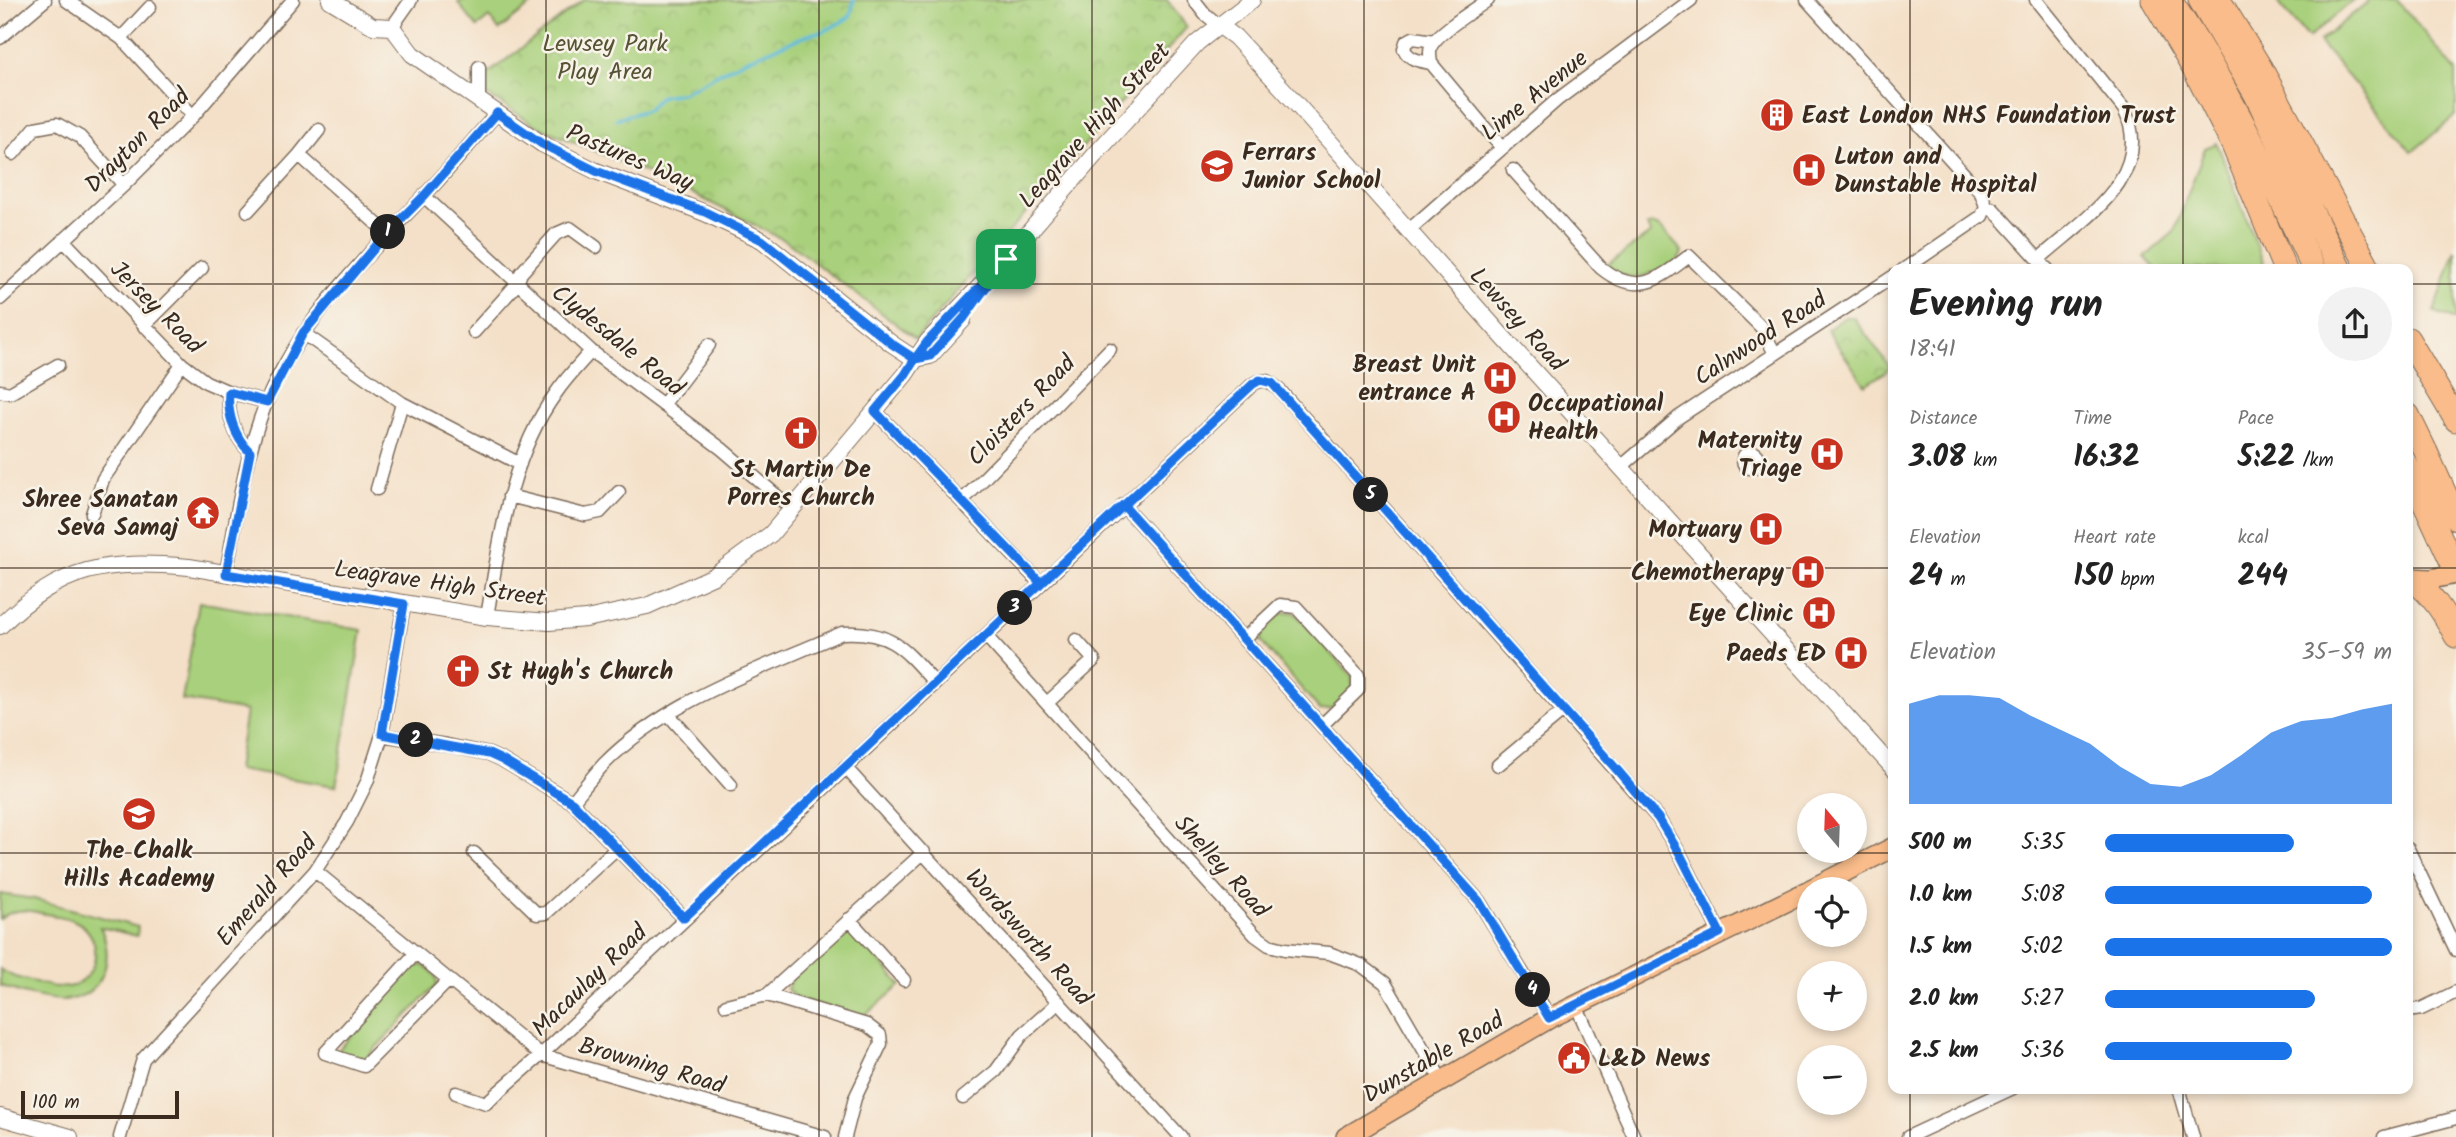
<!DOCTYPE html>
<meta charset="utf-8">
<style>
body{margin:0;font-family:Kalam,sans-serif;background:#f2f2f2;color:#222;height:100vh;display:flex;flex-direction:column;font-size:26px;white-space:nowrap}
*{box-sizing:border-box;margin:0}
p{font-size:23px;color:#767676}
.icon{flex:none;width:38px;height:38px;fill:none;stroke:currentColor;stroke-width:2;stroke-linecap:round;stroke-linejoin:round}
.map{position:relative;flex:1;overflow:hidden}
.details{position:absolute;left:1888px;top:264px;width:525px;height:830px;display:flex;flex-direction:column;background:#fff;border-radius:14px;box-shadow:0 4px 10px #0003}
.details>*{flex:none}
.needle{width:46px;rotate:341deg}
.tools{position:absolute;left:1797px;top:793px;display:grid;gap:14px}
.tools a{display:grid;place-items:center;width:70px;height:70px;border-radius:50%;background:#fff;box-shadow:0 4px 10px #0003;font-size:35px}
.scale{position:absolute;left:21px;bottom:18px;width:158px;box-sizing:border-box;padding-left:7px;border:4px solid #3b2a1e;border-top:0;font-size:19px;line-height:24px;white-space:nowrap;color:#3b2a1e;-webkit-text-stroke:5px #f7f3e8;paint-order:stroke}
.pin{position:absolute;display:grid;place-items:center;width:60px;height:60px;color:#fff;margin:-30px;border-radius:14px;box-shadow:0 4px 10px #0006}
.km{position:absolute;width:35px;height:35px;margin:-18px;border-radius:50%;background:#222;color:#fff;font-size:19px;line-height:35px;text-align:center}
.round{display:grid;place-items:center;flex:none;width:74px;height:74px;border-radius:37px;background:#f2f2f2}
.head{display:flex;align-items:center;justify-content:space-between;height:119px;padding:0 21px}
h1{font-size:38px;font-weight:800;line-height:52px}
.stats{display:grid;grid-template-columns:repeat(3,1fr);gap:10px;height:119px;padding:7px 21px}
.stats div{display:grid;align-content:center}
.stats b{font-size:30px;font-weight:800}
.stats small{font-size:19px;font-weight:400}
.stats p{font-size:19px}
.chart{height:196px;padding:14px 21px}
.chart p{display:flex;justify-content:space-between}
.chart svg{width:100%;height:126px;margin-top:7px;fill:#1a73e8;opacity:.7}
ul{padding:0 21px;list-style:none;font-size:23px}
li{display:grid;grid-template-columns:112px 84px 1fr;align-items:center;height:52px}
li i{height:18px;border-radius:9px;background:#1a73e8}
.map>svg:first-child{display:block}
</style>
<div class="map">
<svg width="2456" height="1137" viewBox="0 0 2456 1137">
<defs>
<pattern id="park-crowns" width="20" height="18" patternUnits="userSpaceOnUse" patternTransform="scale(1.75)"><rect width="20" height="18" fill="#a9d07b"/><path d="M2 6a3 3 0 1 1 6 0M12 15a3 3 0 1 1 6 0" fill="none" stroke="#92b36a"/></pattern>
</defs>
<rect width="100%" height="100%" fill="#f7f3e8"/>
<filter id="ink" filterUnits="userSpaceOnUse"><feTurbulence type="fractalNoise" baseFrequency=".0143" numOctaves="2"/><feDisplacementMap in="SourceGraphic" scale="14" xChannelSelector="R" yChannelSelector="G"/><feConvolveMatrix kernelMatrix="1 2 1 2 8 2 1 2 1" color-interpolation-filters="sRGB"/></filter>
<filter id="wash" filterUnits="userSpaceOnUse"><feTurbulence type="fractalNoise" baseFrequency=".00686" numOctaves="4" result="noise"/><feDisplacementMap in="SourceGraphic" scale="28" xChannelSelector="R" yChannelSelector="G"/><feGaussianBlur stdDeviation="1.57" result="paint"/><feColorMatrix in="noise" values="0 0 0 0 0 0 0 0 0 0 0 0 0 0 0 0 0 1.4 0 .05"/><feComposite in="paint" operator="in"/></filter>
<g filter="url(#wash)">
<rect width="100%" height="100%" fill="#f4e0c8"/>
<path fill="#a9d07b" stroke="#727d4c" stroke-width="2" d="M462 0H536V1L499 30 489 17 477 27 458 3Z
M2276 0H2354L2308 38Z
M2370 0H2397L2456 71V115L2412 152 2319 42Z
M2217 143 2266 269H2156L2145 257 2174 232 2205 148Z
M1651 224 1660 227 1680 249 1682 253 1677 262C1650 274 1632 288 1607 265L1651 233 1647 226Z
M2456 250V320L2434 312Z
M199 602 362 630 336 786 237 770 246 711 182 700Z
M1294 612 1352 676 1353 688 1332 708 1320 710 1261 642 1262 631 1281 613Z
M0 894 34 899 138 927 137 936 100 927C116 958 103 998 64 1000 47 1000 15 992 0 985V969C10 977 23 979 35 982 47 985 60 990 72 986 101 976 103 936 77 922 68 917 56 916 46 914 28 910 15 907 0 919Z
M854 931 901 985 862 1018 795 998 787 989 791 979 840 933Z
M424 965 436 976 437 985 363 1061 340 1055 339 1049 414 966Z"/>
<path fill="url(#park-crowns)" stroke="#727d4c" stroke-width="2" d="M584 0H1167L1187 27 916 339 786 241 678 186 541 128 472 86Z
M1845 317H1853L1890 367 1887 371 1865 385 1827 330Z"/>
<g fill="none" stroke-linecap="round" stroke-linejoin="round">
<path stroke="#5ebcdc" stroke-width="3.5" d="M616 119 647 110 661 96 682 93 743 61 810 34 825 31 850 17 854 0"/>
</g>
</g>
<g filter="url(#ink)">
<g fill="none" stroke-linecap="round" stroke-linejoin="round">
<g stroke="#7c6a5a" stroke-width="15">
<path id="minor" d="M66 0 121 38 193 116
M1194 0 1205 14 1220 26
M1488 0C1474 10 1438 32 1431 46 1429 51 1430 57 1431 63L1501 147
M1807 0 1981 193 1986 206 1993 209 2048 270
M2036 0 2124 109C2157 176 2082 220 2039 259
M392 27 411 0
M0 38 45 0
M121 38 150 7
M1431 63C1420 61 1409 60 1404 49L1406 42 1413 38 1435 41
M479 101V67
M319 130 299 155 387 233
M13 154 35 128 57 124 80 137 124 185
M1513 170 1601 268C1637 297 1658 280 1689 256L1762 328 1775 354
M424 196 591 351 722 449 792 509
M248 211 299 155
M1409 230 1557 100 1691 0
M63 240 182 364 206 382 229 392C227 413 234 437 250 452
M1903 270 1982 216 1986 206
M0 299 124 185 193 116 293 0
M144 326 202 268
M474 332 517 284 521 273 556 234 570 228 596 247
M303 333 402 403 520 464
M0 391 10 393 58 365
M229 392 267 402
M663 405 709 345
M875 411 1041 584
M1743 460a8 8 0 1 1 16 0a8 8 0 1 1-16 0Z
M1621 467 1679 417 1894 276
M377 489 402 403
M509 496 585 515 600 512 619 492
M963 500 1110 349
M1123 505 1479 901 1550 1018
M92 514 103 479 182 364
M226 574C237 516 244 458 266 403 299 322 364 259 423 197 449 170 472 141 497 113
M487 617C500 539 509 458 556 393 566 378 579 365 591 351
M986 636 1255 935 1269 945 1285 949 1329 953 1361 965 1385 983 1442 1081
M1245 638 1280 605 1296 607 1358 675V690L1322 725
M1047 703 1094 660 1076 640
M669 715 731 785
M382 735 446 745 489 754 502 760 572 802 684 918
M1498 765 1563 711
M845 767 1181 1137
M572 802C582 790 592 777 603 765 666 700 761 669 842 633 891 630 904 649 935 683
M2408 849 2456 950
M474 853 537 914 546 913 617 848
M315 871 416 953 325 1053 364 1066 449 980 541 1055 825 1137
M849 919 904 980
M416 953 449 980
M767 995 867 1025 880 1035 881 1044 855 1098 845 1137
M726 1005 767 995 924 852
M2408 1011 2421 1009 2456 992
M1581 1016 1634 1137
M2179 1088 2193 1137
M456 1093 486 1103 541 1055 1253 384C1266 377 1271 382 1281 392L1658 818 1680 854 1720 933
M963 1098 996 1071 1022 1035 1059 1002
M120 1137 143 1059 315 871 347 822 367 782 382 735 404 604
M1908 1137 2013 1088
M2384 1137 2456 1118"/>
</g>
<g stroke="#7c6a5a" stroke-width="18">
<path id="tertiary" d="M330 0 373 26 392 27 412 54 542 144 596 171 705 213 762 240 892 344 915 359
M1220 26 1235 37 1284 90 1503 337 1894 769
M915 359 930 356 963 320
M0 626C63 565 106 560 189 567L487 617 549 622 586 619 647 606 714 576 771 534 905 375 928 341 1006 259 1100 149 1197 43 1252 0
M0 1117 70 1137"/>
</g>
<g stroke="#7c6a5a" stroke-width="22">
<path id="primary" d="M2408 578 2431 579 2456 574
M1811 889 1894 847
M1346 1137 1550 1018 1810 890"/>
</g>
<g stroke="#7c6a5a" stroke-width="25">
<path id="motorway" d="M2153 0 2195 71 2233 145 2285 270
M2170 0C2228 85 2271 177 2314 270
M2200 0 2256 95 2340 270
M2219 0 2260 67 2370 270
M2408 339 2456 420
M2408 415 2426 452
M2446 496 2456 518
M2426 506 2456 571
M2412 579C2433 595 2444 613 2456 636"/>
</g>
<use href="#minor" stroke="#fff" stroke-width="12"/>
<use href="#tertiary" stroke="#fff" stroke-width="16"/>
<use href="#primary" stroke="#f9bc8a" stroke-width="19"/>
<use href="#motorway" stroke="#f9bc8a" stroke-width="23"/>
<g stroke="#7c6a5a" stroke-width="25" stroke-linecap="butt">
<path id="motorway-bridge" d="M2426 452 2446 496
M2408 468 2426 506"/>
</g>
<use href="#motorway-bridge" stroke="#f9bc8a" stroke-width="23"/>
</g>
</g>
<g fill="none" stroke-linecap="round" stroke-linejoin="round" filter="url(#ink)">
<g stroke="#fff" stroke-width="14">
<path id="route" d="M1006 259 928 341 915 359 892 344 762 240 705 212 596 171 542 144 497 113 424 196 387 233 303 333 267 402 229 392C227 413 234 437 250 452L226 574 404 604 382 734 489 754 502 760 572 802 684 918C830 781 978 644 1123 505L1479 901 1549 1018 1720 933 1680 854 1658 818 1618 771 1272 383 1260 380 1253 384 1041 583 875 411 905 375 915 359 930 356 964 318 1006 259"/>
</g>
<use href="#route" stroke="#1a73e8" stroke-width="9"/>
</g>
<path fill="none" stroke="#3b2a1e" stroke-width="2" stroke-opacity="0.55" d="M273 0V1137M546 0V1137M819 0V1137M1092 0V1137M1364 0V1137M1637 0V1137M1910 0V270M2183 0V270M0 284H1894M2408 284H2456M0 568H1894M2408 568H2456M0 853H1894M2408 853H2456M1910 1088V1137M2183 1088V1137"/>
<defs>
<g id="building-disc" transform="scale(1.75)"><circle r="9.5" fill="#c8321e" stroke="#f7f3e8"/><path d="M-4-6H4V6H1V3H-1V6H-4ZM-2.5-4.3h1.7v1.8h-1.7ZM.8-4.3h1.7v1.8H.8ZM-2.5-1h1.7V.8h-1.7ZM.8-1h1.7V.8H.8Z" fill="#fff"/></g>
<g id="school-disc" transform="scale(1.75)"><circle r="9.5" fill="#c8321e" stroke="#f7f3e8"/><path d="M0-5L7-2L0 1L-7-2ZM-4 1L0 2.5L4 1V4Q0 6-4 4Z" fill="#fff"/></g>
<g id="hospital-disc" transform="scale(1.75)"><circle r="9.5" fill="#c8321e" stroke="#f7f3e8"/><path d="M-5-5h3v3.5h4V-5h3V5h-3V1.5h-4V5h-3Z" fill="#fff"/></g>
<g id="church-disc" transform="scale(1.75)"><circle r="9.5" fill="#c8321e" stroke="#f7f3e8"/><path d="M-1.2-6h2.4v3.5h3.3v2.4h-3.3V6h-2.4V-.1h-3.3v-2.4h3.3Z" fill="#fff"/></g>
<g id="temple-disc" transform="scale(1.75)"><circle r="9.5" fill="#c8321e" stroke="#f7f3e8"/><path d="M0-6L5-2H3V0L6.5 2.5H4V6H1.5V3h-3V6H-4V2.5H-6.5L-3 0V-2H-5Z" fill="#fff"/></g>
<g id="civic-disc" transform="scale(1.75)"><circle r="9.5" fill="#c8321e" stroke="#f7f3e8"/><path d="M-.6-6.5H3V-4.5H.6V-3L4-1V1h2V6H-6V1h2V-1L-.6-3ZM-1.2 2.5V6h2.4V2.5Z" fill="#fff"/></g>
</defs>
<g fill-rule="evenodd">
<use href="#building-disc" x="1777" y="115"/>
<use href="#school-disc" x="1217" y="166"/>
<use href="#hospital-disc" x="1809" y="170"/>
<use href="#hospital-disc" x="1500" y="378"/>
<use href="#hospital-disc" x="1504" y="417"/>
<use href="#church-disc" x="801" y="433"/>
<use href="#hospital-disc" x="1827" y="454"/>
<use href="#temple-disc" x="203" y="513"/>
<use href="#hospital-disc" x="1766" y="529"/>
<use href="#hospital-disc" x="1808" y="572"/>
<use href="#hospital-disc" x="1819" y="613"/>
<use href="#hospital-disc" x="1851" y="653"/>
<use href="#church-disc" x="463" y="671"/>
<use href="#school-disc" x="139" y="814"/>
<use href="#civic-disc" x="1574" y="1058"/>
</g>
<g text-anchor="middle" stroke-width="5" stroke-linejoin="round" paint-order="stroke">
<g font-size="24" fill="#565435" stroke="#f7f3e8">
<text x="605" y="51">Lewsey Park<tspan x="605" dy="28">Play Area</tspan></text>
</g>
<g font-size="24" fill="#3b2a1e" stroke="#f7f3e8">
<text transform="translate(1534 95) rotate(-39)" y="8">Lime Avenue</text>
<text transform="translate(1094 125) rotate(-48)" y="8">Leagrave High Street</text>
<text transform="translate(137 140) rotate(-45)" y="8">Drayton Road</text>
<text transform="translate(630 157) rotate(23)" y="8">Pastures Way</text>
<text transform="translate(157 307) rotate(45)" y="8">Jersey Road</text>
<text transform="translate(1518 319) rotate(48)" y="8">Lewsey Road</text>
<text transform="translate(1760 338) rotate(-33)" y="8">Calnwood Road</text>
<text transform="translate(618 340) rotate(39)" y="8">Clydesdale Road</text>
<text transform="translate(1021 410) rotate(-46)" y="8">Cloisters Road</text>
<text transform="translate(440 583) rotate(8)" y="8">Leagrave High Street</text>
<text transform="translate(1222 866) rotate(48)" y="8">Shelley Road</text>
<text transform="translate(266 890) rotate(-49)" y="8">Emerald Road</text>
<text transform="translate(1029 937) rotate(48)" y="8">Wordsworth Road</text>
<text transform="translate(589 980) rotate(-44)" y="8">Macaulay Road</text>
<text transform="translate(1433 1057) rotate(-30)" y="8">Dunstable Road</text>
<text transform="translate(652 1065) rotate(16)" y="8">Browning Road</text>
</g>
<g font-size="24" font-weight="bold" fill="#3b2a1e" stroke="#f7f3e8" text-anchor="end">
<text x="1802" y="123" text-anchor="start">East London NHS Foundation Trust</text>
<text x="1242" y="160" text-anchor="start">Ferrars<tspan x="1242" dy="28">Junior School</tspan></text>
<text x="1834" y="164" text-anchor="start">Luton and<tspan x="1834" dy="28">Dunstable Hospital</tspan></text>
<text x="1476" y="372">Breast Unit<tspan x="1476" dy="28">entrance A</tspan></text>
<text x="1528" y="411" text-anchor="start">Occupational<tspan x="1528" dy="28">Health</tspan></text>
<text x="1802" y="448">Maternity<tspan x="1802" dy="28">Triage</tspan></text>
<text x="801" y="477" text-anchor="middle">St Martin De<tspan x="801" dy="28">Porres Church</tspan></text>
<text x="178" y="507">Shree Sanatan<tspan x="178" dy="28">Seva Samaj</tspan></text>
<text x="1742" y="537">Mortuary</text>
<text x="1784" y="580">Chemotherapy</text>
<text x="1794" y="621">Eye Clinic</text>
<text x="1826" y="661">Paeds ED</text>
<text x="488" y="679" text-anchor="start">St Hugh's Church</text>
<text x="139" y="858" text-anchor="middle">The Chalk<tspan x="139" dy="28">Hills Academy</tspan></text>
<text x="1598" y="1066" text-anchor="start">L&amp;D News</text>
</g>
</g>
</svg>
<div class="tools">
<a><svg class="needle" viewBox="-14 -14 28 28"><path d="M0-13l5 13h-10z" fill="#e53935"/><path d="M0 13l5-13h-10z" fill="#767676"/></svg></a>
<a><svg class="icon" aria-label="locate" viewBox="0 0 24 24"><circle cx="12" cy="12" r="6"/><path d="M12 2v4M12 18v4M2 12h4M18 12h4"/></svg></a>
<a>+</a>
<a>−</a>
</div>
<div class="scale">100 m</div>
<div class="pin" style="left:1006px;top:259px;background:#1e9e55"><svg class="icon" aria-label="arrive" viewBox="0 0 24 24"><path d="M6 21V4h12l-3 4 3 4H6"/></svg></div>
<b class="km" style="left:388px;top:232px">1</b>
<b class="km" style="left:416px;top:740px">2</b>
<b class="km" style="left:1015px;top:608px">3</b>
<b class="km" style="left:1533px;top:990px">4</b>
<b class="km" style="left:1371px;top:495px">5</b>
<section class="details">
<div class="head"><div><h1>Evening run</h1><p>18:41</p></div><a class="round"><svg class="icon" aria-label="share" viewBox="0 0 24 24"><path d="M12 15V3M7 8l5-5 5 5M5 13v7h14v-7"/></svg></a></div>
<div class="stats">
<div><p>Distance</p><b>3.08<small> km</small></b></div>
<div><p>Time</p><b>16:32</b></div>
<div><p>Pace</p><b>5:22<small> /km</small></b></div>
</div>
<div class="stats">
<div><p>Elevation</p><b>24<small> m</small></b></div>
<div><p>Heart rate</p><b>150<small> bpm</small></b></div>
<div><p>kcal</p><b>244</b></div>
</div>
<div class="chart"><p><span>Elevation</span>35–59 m</p>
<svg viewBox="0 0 160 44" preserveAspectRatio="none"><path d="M0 44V9L10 6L20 6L30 7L40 13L50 18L60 23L70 31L80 37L90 38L100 34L110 27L120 19L130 15L140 14L150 11L160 9V44z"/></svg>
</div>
<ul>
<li><b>500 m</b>5:35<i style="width:66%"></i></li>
<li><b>1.0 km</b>5:08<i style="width:93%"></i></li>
<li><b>1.5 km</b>5:02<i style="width:100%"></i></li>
<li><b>2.0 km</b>5:27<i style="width:73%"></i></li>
<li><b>2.5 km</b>5:36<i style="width:65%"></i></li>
</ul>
</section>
</div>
